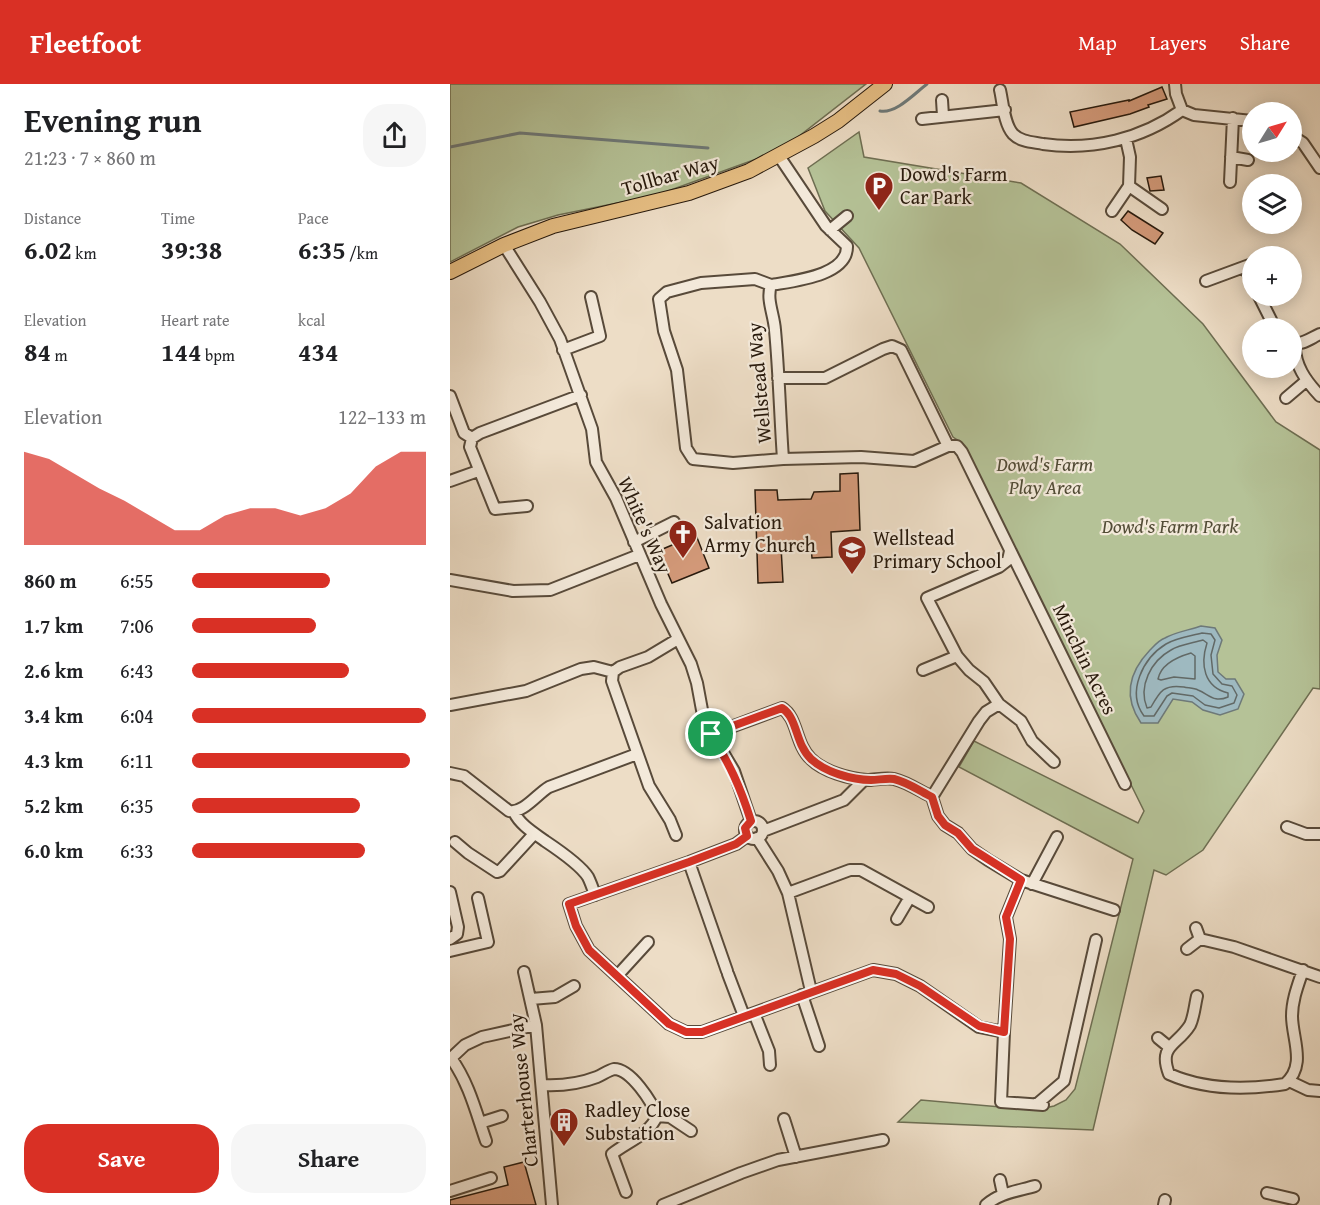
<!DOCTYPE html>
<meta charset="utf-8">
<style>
body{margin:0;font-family:"Gentium Book Plus",serif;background:#f6f6f6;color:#202124;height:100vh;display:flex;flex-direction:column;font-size:22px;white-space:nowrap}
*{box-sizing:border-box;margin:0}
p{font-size:20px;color:#757577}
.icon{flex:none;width:33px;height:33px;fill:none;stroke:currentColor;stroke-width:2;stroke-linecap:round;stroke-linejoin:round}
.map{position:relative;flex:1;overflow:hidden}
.panel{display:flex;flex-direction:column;background:#fff;width:450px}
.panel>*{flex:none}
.needle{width:39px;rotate:53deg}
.fabs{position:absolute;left:792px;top:18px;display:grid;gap:12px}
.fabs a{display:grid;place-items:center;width:60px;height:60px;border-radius:50%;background:#fff;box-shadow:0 3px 15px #0003;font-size:30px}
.pin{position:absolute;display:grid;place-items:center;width:51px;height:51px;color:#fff;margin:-26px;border:3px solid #fff;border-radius:50%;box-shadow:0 2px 6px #0007}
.round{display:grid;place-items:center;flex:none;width:63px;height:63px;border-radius:24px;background:#f6f6f6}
.head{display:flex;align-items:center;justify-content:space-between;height:102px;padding:0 24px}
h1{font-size:33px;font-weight:700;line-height:45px}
.stats{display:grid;grid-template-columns:repeat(3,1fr);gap:9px;height:102px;padding:6px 24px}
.stats div{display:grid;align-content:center}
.stats b{font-size:26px;font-weight:700}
.stats small{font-size:16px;font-weight:400}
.stats p{font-size:16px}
.chart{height:168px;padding:12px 24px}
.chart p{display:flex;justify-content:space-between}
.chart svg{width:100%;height:108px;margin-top:6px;fill:#d93025;opacity:.7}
.button{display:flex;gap:12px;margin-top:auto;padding:12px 24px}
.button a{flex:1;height:69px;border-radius:24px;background:#d93025;color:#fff;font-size:24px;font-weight:700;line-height:69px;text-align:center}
.button a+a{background:#f6f6f6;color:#202124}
ul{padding:0 24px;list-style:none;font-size:20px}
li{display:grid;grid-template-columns:96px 72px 1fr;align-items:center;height:45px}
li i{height:15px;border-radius:8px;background:#d93025}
header{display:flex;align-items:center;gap:36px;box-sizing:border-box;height:84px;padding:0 30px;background:#d93025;color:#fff}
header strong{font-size:28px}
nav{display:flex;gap:33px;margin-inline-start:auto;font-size:21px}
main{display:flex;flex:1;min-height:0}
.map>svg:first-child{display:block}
</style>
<header>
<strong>Fleetfoot</strong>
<nav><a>Map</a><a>Layers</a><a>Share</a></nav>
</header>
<main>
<section class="panel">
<div class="head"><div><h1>Evening run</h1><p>21:23 · 7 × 860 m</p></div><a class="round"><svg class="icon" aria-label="share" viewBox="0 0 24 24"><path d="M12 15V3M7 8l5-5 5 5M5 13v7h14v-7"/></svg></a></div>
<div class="stats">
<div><p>Distance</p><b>6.02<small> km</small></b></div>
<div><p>Time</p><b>39:38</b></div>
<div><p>Pace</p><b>6:35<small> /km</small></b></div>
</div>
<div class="stats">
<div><p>Elevation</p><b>84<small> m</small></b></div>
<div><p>Heart rate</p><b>144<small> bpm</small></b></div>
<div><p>kcal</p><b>434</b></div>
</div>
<div class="chart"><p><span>Elevation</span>122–133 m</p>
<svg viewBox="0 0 160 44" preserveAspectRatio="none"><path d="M0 44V6L10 9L20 15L30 21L40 26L50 32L60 38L70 38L80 32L90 29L100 29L110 32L120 29L130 23L140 12L150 6L160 6V44z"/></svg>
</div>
<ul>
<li><b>860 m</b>6:55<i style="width:59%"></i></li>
<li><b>1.7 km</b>7:06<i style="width:53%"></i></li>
<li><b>2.6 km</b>6:43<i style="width:67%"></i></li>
<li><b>3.4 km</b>6:04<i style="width:100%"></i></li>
<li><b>4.3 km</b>6:11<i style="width:93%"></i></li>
<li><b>5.2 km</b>6:35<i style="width:72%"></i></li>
<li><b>6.0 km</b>6:33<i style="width:74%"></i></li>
</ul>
<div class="button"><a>Save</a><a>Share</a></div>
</section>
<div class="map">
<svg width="870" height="1121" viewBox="0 0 870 1121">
<rect width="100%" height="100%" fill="#edddc6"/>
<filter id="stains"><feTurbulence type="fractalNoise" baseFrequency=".00333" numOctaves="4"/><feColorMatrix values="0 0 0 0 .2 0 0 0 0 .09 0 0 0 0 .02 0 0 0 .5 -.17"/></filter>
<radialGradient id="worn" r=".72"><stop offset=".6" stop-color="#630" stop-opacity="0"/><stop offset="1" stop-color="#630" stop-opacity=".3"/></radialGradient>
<path fill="#b5c297" stroke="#6e6e52" stroke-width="1.5" d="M0 0H416L344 56 312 73 207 111 108 131 68 143 0 178Z
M409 48 414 73 571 99 670 160 753 240 826 338 870 366V605L863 604 753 766 716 791 704 786 643 1046 448 1038 471 1016 585 1026 604 1022 616 1016 625 1005 683 775 509 683 524 657 688 739 694 727 512 359 503 353 409 164 375 127 358 84Z"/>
<path fill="#9eb9c0" stroke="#6e7978" stroke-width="1.5" d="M751 542 765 544 772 556 767 571 768 588 776 595H785L794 610 788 625 770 631 753 626 742 618 723 615 708 639H691C673 613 679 588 700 566 704 562 709 556 715 554 725 548 740 546 751 542Z"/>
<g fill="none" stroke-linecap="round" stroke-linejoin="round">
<path stroke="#626966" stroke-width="1.5" d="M752 549 761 550 765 556 761 571 763 590 772 600 782 602 787 611 784 619 769 624 755 621 743 612 722 609 717 612 704 632H694C676 608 693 574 716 560 726 554 741 552 752 549Z
M753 556 757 559C750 581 754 603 778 609V613C764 619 760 611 748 606 744 604 738 604 734 603 714 600 710 607 701 623L697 624C688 602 701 577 721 566 729 561 743 559 753 556Z
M741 569 745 572V595L724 593 711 596 708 595C711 580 727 573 741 569Z"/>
<path stroke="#6e7978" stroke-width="3" d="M430 27C446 30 465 9 477 0
M0 63 70 49 258 64"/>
</g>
<path fill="#d49a7a" stroke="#27190c" stroke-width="1.5" d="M712 3 717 15 698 21 699 23 680 30 624 43 620 28 679 16V17Z
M711 92 714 106 700 107 697 94Z
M678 127 713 149 705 160 682 146 671 136Z
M408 389 410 446 381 448 382 473 362 474 361 462 331 463 333 498 308 499 305 406H327L328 416 361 415 364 408 390 407V390Z
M246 451 259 484 222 499 208 467Z
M74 1078 86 1121H0V1116L58 1101 54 1083Z"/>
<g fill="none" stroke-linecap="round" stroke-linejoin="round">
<g stroke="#584a3a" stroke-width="14">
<path id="minor" d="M725 0 726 10 732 26 744 31 802 37
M550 6C553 19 554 40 563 50 571 58 583 58 593 60 642 67 692 55 732 26
M492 16 493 32
M472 35 555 26
M842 52 853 59 870 84
M329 72 376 142 397 162C398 192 343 197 321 201 316 216 324 230 325 246 329 289 330 332 333 375L411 373 464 377 498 362H507L512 368 675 700
M781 73 798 76
M780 98 783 34
M679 102 712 125
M662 127 679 102 680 73 676 55
M380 146 397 132
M54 161 90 218 110 255 142 345 146 378 166 414 211 520 241 580 247 599 252 626 262 650 284 687 301 737
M795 183 802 198
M756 197 802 180
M321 201 305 195 251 199 217 208 209 215 214 247 227 286 236 364 243 375 283 379 333 375
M809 212 825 244
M842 259C851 262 861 254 870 250
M845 260C844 281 856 297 870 312
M113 266 150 252 141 213
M328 294H375L433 265 442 262 451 266 498 362
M0 312 14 349 22 354
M836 314 856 297
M0 397 28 387
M77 422 45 425 20 363 22 354 30 349 131 311
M184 458 224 438
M560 467 558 476 549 483 477 514 507 572 519 586 534 598 549 620 536 628 529 637 482 713 488 732 495 741 508 749 522 765 538 776 571 796 664 826
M0 496 63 507 100 506 189 471
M473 586 507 572
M549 620 571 637 582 657 604 678
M0 621 76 607 131 585 144 583 163 588
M262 650 332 624C348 634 345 660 361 675 373 687 399 695 417 696 425 696 436 693 444 695 457 698 470 707 482 713
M0 689 14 692 59 727C73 730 87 710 99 703L187 670
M64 728C70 741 84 749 95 757 107 765 131 782 138 793 141 799 143 805 145 811
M295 746a9 9 0 1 1 18 0a9 9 0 1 1-18 0Z
M837 743 856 750H870
M313 747 394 716 414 696
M226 751 220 736 199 702 162 597 163 588 170 583 198 573 228 555
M297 752 286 760 239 778 119 820 126 842 139 866 219 940 236 948H252L423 886 446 890 470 902 529 943 554 948 560 855 556 833 571 796
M307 754 328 787 338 809 361 907
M5 758 18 769 47 788 50 787 84 750
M239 778 277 887
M582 800 607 753
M0 808 8 843 7 850 0 855
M338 809 400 786H411L478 823
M447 835 460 813
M746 844 750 855 784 863 870 893
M737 865 750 855
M0 867 38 858 28 814
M74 888 86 941 102 1121
M278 890 294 932
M167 892 198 858
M352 911 369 962
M747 912C745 920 744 933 740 941 727 962 708 961 719 990 755 1006 797 1006 835 1000 857 981 842 955 842 932 842 916 848 901 853 886
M81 915 105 913 124 902
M304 929 319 967 320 981
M554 948 551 1018 593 1021
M708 954 719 963
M1 974C19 999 26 1028 36 1057
M0 975 15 961 32 953 86 941
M839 997 858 1006 870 1007
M92 1001C111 1002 129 1000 147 993 152 991 159 986 164 985 181 985 202 1018 207 1032 200 1050 177 1058 162 1070L176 1108
M587 1020 614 997 646 856
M207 1032 220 1033 241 1047
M334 1035 346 1073
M30 1039 52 1032
M550 1096 553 1110
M0 1107 41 1094
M817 1109 843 1115
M213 1121 291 1089 328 1076 433 1056
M536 1121C549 1109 568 1107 585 1102
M714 1121 715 1116"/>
</g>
<g stroke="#27190c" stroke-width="16">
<path id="major" d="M0 188 54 161 103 142 239 109 299 87 364 52 388 37 435 0"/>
</g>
<use href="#minor" stroke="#f3e9da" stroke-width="10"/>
<use href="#major" stroke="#e6be83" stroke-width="14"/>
</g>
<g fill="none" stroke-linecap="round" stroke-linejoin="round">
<g stroke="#fff" stroke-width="12">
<path id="route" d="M332 624C348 634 345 660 361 675 375 688 402 696 421 696 428 696 437 694 444 695 457 698 470 707 482 713L488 732 495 741 508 749 522 765 571 796 556 833 560 855 554 948 529 942 470 902 446 890 423 886 252 948H236L219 940 139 866 126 842 119 820 239 778 286 760 297 752 295 744 301 737C290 702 280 681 261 650Z"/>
</g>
<use href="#route" stroke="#d93025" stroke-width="8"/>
</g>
<defs>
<g id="parking-pin" transform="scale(1.5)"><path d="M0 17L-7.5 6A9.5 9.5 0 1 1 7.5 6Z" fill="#8f2418" stroke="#f3e9da"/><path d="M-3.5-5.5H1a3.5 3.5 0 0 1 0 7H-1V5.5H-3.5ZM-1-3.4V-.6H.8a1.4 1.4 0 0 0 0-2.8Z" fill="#fff"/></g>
<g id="church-pin" transform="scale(1.5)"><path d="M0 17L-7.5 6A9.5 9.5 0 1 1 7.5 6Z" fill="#8f2418" stroke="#f3e9da"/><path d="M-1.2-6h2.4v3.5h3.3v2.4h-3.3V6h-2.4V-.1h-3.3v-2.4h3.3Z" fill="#fff"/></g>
<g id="school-pin" transform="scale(1.5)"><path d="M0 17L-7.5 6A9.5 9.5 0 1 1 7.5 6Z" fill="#8f2418" stroke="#f3e9da"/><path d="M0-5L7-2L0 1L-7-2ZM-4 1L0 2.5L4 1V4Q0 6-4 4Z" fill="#fff"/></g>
<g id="building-pin" transform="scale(1.5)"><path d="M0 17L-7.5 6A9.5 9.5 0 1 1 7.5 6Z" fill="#8f2418" stroke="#f3e9da"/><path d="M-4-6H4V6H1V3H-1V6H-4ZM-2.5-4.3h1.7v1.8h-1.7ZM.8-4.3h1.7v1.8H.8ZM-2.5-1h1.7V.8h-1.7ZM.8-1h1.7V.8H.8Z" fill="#fff"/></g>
</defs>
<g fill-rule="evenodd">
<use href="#parking-pin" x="429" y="102"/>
<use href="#church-pin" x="233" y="450"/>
<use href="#school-pin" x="402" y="466"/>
<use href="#building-pin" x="114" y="1038"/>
</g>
<g text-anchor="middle" stroke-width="4.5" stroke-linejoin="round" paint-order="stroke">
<g font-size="20" fill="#27190c" stroke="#f3e9da" text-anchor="start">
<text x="450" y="97">Dowd's Farm<tspan x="450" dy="23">Car Park</tspan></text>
<text x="254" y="445">Salvation<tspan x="254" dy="23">Army Church</tspan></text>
<text x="423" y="461">Wellstead<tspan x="423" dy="23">Primary School</tspan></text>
<text x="135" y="1033">Radley Close<tspan x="135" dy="23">Substation</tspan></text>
</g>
<g font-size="20" fill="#27190c" stroke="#f3e9da">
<text transform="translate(220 91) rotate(-16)" y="7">Tollbar Way</text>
<text transform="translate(309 299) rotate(-95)" y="7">Wellstead Way</text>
<text transform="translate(195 441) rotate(66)" y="7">White's Way</text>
<text transform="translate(635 575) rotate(64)" y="7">Minchin Acres</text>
<text transform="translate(73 1006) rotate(-96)" y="7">Charterhouse Way</text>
</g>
<g font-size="20" font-style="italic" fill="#524c36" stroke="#f3e9da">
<text x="595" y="387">Dowd's Farm<tspan x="595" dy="23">Play Area</tspan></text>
<text x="720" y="449">Dowd's Farm Park</text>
</g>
</g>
<rect width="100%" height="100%" filter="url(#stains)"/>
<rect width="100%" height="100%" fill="url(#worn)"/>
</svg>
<div class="fabs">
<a><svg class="needle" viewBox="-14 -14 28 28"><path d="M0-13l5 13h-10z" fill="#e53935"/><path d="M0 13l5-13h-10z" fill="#757577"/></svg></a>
<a><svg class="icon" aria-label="layers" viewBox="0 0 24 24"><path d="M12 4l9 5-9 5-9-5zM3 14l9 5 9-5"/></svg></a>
<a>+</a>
<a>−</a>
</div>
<div class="pin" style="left:261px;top:650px;background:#1e9e55"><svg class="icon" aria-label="arrive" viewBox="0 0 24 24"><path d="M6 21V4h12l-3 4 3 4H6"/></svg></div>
</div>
</main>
